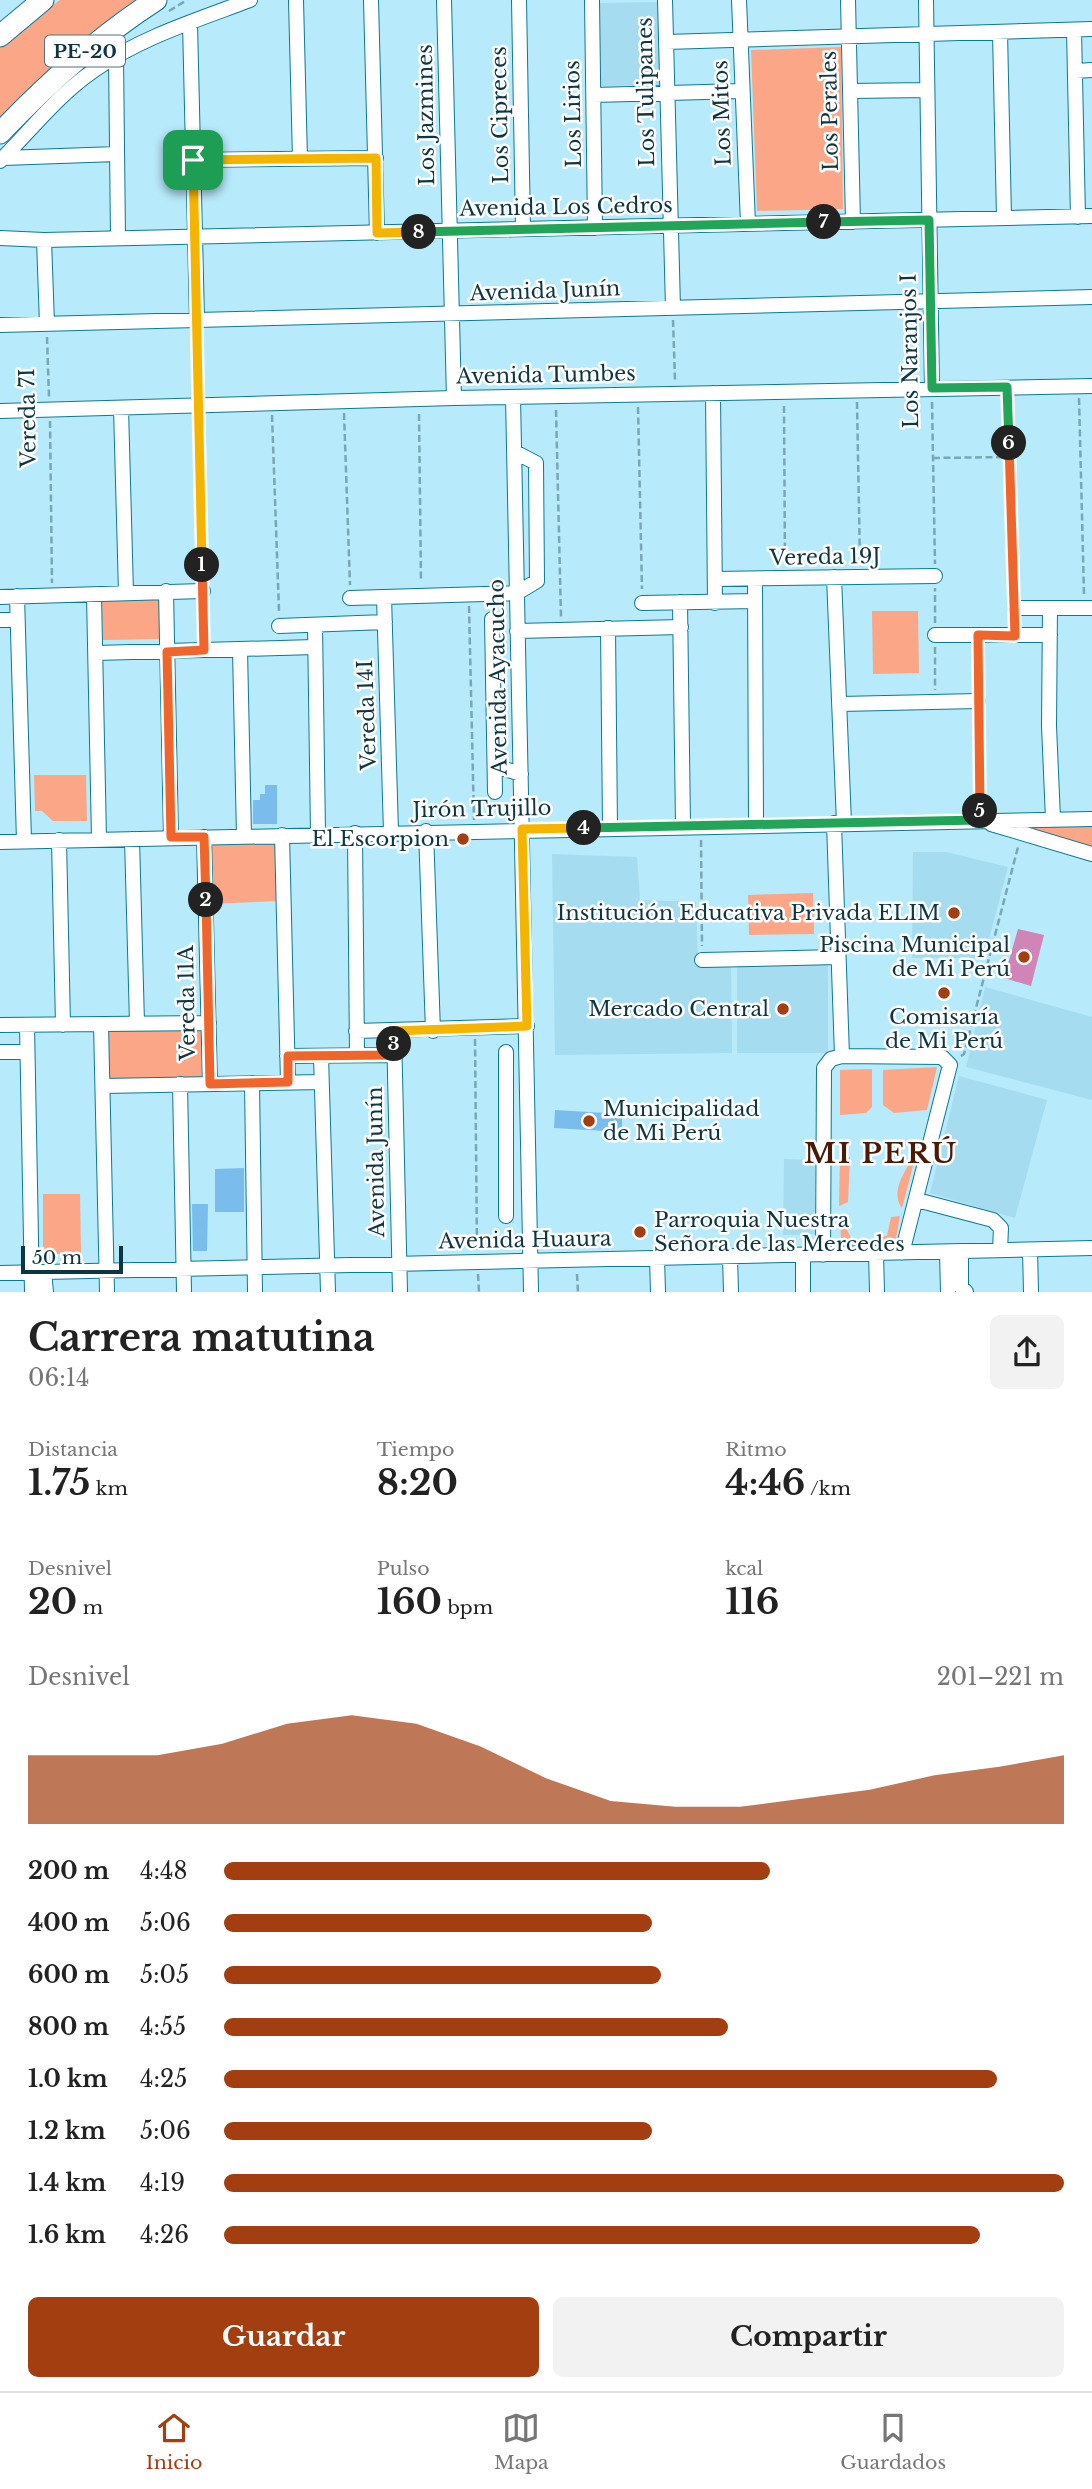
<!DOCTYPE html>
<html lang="es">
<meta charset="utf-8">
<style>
body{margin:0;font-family:"Libre Baskerville",serif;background:#f2f2f2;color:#222;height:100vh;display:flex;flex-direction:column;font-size:26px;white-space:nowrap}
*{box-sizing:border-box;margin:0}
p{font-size:23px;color:#767676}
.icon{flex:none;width:38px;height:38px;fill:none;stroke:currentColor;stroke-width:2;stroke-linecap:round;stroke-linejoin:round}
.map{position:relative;height:1292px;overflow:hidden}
.panel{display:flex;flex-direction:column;background:#fff;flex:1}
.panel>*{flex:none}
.scale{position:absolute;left:21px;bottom:18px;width:102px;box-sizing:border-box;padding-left:7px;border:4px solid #0e3641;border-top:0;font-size:19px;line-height:24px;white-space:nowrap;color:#0e3641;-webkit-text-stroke:5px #fff;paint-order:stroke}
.pin{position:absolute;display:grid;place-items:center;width:60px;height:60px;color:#fff;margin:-30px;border-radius:14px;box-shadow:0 4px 10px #0006}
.km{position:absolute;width:35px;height:35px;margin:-18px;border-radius:50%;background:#222;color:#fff;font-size:19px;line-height:35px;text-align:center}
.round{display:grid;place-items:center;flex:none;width:74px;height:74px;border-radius:10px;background:#f2f2f2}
.overview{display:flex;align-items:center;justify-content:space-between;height:119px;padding:0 28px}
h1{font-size:38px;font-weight:700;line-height:52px}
.figures{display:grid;grid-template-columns:repeat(3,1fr);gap:10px;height:119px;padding:7px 28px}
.figures div{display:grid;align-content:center}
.figures b{font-size:35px;font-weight:700}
.figures small{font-size:19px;font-weight:400}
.figures p{font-size:19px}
.chart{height:196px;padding:14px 28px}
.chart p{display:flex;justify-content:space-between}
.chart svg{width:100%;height:126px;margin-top:7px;fill:#a33e11;opacity:.7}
.cta{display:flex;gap:14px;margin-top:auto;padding:14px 28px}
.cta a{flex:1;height:80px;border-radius:10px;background:#a33e11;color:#fff;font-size:28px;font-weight:700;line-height:80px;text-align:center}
.cta a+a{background:#f2f2f2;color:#222}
ul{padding:0 28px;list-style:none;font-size:23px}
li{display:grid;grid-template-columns:112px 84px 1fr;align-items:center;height:52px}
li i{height:18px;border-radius:9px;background:#a33e11}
.menu{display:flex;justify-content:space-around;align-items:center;height:98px;border-top:2px solid #e0e0e0;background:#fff;font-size:19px;color:#767676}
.menu a{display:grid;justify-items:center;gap:4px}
.menu .on{color:#a33e11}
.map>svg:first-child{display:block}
</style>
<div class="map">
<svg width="1092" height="1292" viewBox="0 0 1092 1292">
<rect width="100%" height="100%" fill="#b7eafb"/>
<path fill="#a5dcef" d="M660 2 661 85 599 86 598 3Z
M913 852H946L1008 867 984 958H912Z
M552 854 637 857 640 900 696 902 698 963H731L732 1053 555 1055Z
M828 964V1053H737V965Z
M985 987 1092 1017V1100L966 1067Z
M959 1076 1047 1100 1015 1218 930 1193Z
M784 1159 815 1160V1234L783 1235Z"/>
<path fill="#fba687" d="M60 0H138L0 122V47L32 19Z
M841 47 843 209 757 211 751 50Z
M163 597 164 639 103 640 102 598Z
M872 611H918L919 673 873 674Z
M34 775H86L87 821H53L42 811H35Z
M1092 821V847L1026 829 1028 823Z
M279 839V901L210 904 208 840Z
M813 893 814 934 749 935 748 895Z
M106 1027H205L206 1081 106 1082Z
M937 1067 927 1110 894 1113 883 1105V1070Z
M872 1069V1107L866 1113 840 1115V1070Z
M850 1157 848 1202 839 1206 840 1158Z
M910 1162H914L902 1208C891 1193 902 1177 910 1162Z
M43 1194H80L81 1254H43Z
M840 1214 850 1217 847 1230 852 1240 841 1239Z
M900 1216 896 1238 876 1240V1237L887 1236 891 1217Z"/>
<path fill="#d085b6" d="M1018 929 1044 935 1031 986 1004 978Z"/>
<path fill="#7abceb" d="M265 785H277V824H253V800H260V794H265Z
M555 1110 622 1114V1132L554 1128Z
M244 1168V1212H215V1169Z
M192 1204H208L207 1251H193Z"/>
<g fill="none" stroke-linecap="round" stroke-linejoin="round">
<g stroke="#0c7993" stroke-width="16">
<path id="minor" d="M296 0 300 159
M371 0 377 233
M444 0 454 398
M519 0 523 229
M592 0 595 228
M665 0 673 308
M739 0 748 224
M848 0 853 222
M926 0 932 389
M190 23 197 320
M1074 30 1078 217
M1000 32 1004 218
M666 42 1092 29
M116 56 118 238
M1076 71 1092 70
M850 91 927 90
M594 95 742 91
M3 158 117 154
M193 160 376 158
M0 161C31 130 57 96 93 71 139 38 197 20 250 0
M0 238 44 240 1092 216
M44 240 47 324
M0 325 1092 297
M713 393 715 603
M513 397 531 1292
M121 408 126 593
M0 411 454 398 1092 386
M834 577 844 823
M715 579 935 576
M755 579 756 824
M166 591 171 837
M94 595 99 839
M17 596 24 841
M0 597 203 591
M384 597 391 832
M350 598 517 593 537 581 536 463 515 452
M680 602 683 826
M642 603 755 601
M1015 608H1092
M1050 608 1049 726 1053 819
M492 619 495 792
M0 620H17
M315 625 318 834
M279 626 385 622
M608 628 610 827
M517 631 681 627
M935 635H1050
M240 650 244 836
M96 653 315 647
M840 704 978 701
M495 766 521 774
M991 824 1092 854
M426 831 433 1031
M355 833 357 1055
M282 835 288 1082
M204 837 210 1084
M132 839 137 1023
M59 840 63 1025
M0 842 1092 819
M702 960 838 957
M101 1024 107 1292
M0 1025 209 1023
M27 1025 32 1292
M356 1031 527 1026
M394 1031 400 1292
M0 1052H27
M506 1052V1216
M287 1056 394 1055
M321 1056 328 1292
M842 1056 942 1057 950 1065 902 1253
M252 1083 255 1292
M180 1084 184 1292
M103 1086 321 1082
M917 1200 993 1220 1001 1228 1000 1250
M1030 1250 1031 1292
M961 1251V1287L966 1292
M947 1252 948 1292
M876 1253 877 1292
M803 1255V1292
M823 1255 824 1068 831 1059 842 1056 834 823
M730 1257 731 1292
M657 1258 658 1292
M44 1272 46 1292
M0 1273 1092 1248"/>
</g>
<g stroke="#0c7993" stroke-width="23">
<path id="highway" d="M0 36 43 0
M0 133C48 83 98 37 156 0"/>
</g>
<path stroke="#78a7b6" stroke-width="2.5" stroke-dasharray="7 3.5" stroke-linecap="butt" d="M169 11 187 0
M673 320 675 380
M197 334 198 394
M47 337 49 397
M1079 398 1084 594
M1008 401 1014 594
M857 402 860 563
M932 402 935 564
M784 406 785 564
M638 407 642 589
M556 410 561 617
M344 413 350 585
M419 414 421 582
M272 415 279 611
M199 418 202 579
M50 421 52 583
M933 458 1010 457
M203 603 204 639
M469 606 474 820
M935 623V588
M935 647V690
M978 649V688
M979 716 980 807
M701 840 702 946
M475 1039 477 1250
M961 1056 964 1054 1018 847
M478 1274 479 1292
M577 1274 578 1292"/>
<use href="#minor" stroke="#fff" stroke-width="14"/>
<use href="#highway" stroke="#fff" stroke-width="21"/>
</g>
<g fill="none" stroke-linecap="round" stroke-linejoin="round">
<g stroke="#fff" stroke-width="14">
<path id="split-1" d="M193 160 202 565"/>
</g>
<g stroke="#fff" stroke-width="14">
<path id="split-2" d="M202 565 204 650 167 652 171 837H204L206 900"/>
</g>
<g stroke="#fff" stroke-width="14">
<path id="split-3" d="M206 900 210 1084 288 1082V1056L394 1055V1044"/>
</g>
<g stroke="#fff" stroke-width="14">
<path id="split-4" d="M394 1044V1031L527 1026 522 829 584 828"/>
</g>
<g stroke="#fff" stroke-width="14">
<path id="split-5" d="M584 828 980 820V811"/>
</g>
<g stroke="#fff" stroke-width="14">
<path id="split-6" d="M980 811 978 635 1015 636 1009 443"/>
</g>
<g stroke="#fff" stroke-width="14">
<path id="split-7" d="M824 222 929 220 932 388 1007 387 1009 443"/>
</g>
<g stroke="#fff" stroke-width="14">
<path id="split-8" d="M419 232 824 222"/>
</g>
<g stroke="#fff" stroke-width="14">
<path id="split-9" d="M193 160 376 158 377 233 419 232"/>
</g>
<use href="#split-1" stroke="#f5b400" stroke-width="9"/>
<use href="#split-2" stroke="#f0652b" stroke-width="9"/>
<use href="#split-3" stroke="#f0652b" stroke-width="9"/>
<use href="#split-4" stroke="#f5b400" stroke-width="9"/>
<use href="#split-5" stroke="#22a559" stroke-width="9"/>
<use href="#split-6" stroke="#f0652b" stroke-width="9"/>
<use href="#split-7" stroke="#22a559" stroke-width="9"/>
<use href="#split-8" stroke="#22a559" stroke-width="9"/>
<use href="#split-9" stroke="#f5b400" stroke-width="9"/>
</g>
<g fill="#a33e11" stroke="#fff" stroke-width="2.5">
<circle cx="463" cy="839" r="7"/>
<circle cx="954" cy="913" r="7"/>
<circle cx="1024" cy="957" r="7"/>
<circle cx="944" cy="993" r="7"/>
<circle cx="783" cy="1009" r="7"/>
<circle cx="589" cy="1121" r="7"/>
<circle cx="640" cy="1232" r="7"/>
</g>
<g text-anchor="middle" stroke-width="5" stroke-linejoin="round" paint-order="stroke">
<rect fill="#fff" stroke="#56727a" stroke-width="2" x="45" y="35.5" width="80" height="31" rx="5"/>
<g font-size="19" font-weight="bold" fill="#0e3641">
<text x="85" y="58">PE-20</text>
</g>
<g font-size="21" fill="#0e3641" stroke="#fff">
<text transform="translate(646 92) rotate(-91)" y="7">Los Tulipanes</text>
<text transform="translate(830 111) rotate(-91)" y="7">Los Perales</text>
<text transform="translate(722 113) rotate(-92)" y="7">Los Mitos</text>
<text transform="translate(573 114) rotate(-91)" y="7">Los Lirios</text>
<text transform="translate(426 115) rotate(-91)" y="7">Los Jazmines</text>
<text transform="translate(500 115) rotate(-91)" y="7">Los Cipreces</text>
<text transform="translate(566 207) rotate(-1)" y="7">Avenida Los Cedros</text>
<text transform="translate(545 291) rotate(-2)" y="7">Avenida Junín</text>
<text transform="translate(910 351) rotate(-91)" y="7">Los Naranjos I</text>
<text transform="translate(546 375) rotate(-1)" y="7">Avenida Tumbes</text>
<text transform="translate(28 418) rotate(-91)" y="7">Vereda 7I</text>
<text transform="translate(825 557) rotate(-1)" y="7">Vereda 19J</text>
<text transform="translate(498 677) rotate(-91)" y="7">Avenida Ayacucho</text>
<text transform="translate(367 715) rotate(-92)" y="7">Vereda 14I</text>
<text transform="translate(482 809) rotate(-1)" y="7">Jirón Trujillo</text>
<text transform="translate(187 1003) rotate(-91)" y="7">Vereda 11A</text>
<text transform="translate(376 1162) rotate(-91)" y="7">Avenida Junín</text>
<text transform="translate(525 1240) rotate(-1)" y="7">Avenida Huaura</text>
</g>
<g font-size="21" fill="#0e3641" stroke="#fff" text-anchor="end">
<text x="449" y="846">El Escorpion</text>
<text x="940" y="920">Institución Educativa Privada ELIM</text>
<text x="1010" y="952">Piscina Municipal<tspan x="1010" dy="24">de Mi Perú</tspan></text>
<text x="769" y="1016">Mercado Central</text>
<text x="944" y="1024" text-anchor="middle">Comisaría<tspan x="944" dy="24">de Mi Perú</tspan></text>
<text x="603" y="1116" text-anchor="start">Municipalidad<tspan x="603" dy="24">de Mi Perú</tspan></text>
<text x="654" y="1227" text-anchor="start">Parroquia Nuestra<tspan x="654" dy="24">Señora de las Mercedes</tspan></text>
</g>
<g font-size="28" font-weight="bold" letter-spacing="2" fill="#4b1a07" stroke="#fff">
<text x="881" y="1163">MI PERÚ</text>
</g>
</g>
</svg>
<div class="scale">50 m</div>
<div class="pin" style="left:193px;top:160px;background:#1e9e55"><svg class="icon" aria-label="arrive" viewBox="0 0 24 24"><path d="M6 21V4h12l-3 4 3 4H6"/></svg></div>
<b class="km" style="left:202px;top:565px">1</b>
<b class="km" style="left:206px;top:900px">2</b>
<b class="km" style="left:394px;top:1044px">3</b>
<b class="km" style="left:584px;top:828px">4</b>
<b class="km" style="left:980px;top:811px">5</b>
<b class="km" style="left:1009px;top:443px">6</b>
<b class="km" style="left:824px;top:222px">7</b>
<b class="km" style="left:419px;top:232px">8</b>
</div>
<section class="panel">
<div class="overview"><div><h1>Carrera matutina</h1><p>06:14</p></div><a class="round"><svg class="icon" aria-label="share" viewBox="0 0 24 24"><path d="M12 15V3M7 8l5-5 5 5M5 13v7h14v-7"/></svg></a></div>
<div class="figures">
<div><p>Distancia</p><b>1.75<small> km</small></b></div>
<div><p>Tiempo</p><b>8:20</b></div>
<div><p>Ritmo</p><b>4:46<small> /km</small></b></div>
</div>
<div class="figures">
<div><p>Desnivel</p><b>20<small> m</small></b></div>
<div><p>Pulso</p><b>160<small> bpm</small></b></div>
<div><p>kcal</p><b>116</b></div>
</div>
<div class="chart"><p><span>Desnivel</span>201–221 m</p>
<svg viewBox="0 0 160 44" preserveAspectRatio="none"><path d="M0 44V20L10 20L20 20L30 16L40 9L50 6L60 9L70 17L80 28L90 36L100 38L110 38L120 35L130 32L140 27L150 24L160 20V44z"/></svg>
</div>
<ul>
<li><b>200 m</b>4:48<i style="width:65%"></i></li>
<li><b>400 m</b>5:06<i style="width:51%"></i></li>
<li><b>600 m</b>5:05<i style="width:52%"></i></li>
<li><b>800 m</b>4:55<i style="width:60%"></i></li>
<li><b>1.0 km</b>4:25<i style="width:92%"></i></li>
<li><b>1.2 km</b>5:06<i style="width:51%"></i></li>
<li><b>1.4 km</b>4:19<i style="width:100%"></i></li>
<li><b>1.6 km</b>4:26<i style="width:90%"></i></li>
</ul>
<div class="cta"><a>Guardar</a><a>Compartir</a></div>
</section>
<nav class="menu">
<a class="on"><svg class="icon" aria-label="home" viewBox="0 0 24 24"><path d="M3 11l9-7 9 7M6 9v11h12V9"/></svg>Inicio</a>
<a><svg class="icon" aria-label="map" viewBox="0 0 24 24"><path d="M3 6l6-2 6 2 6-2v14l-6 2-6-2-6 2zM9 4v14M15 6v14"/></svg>Mapa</a>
<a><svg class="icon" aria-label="saved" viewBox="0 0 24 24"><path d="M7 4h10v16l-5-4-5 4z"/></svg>Guardados</a>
</nav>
